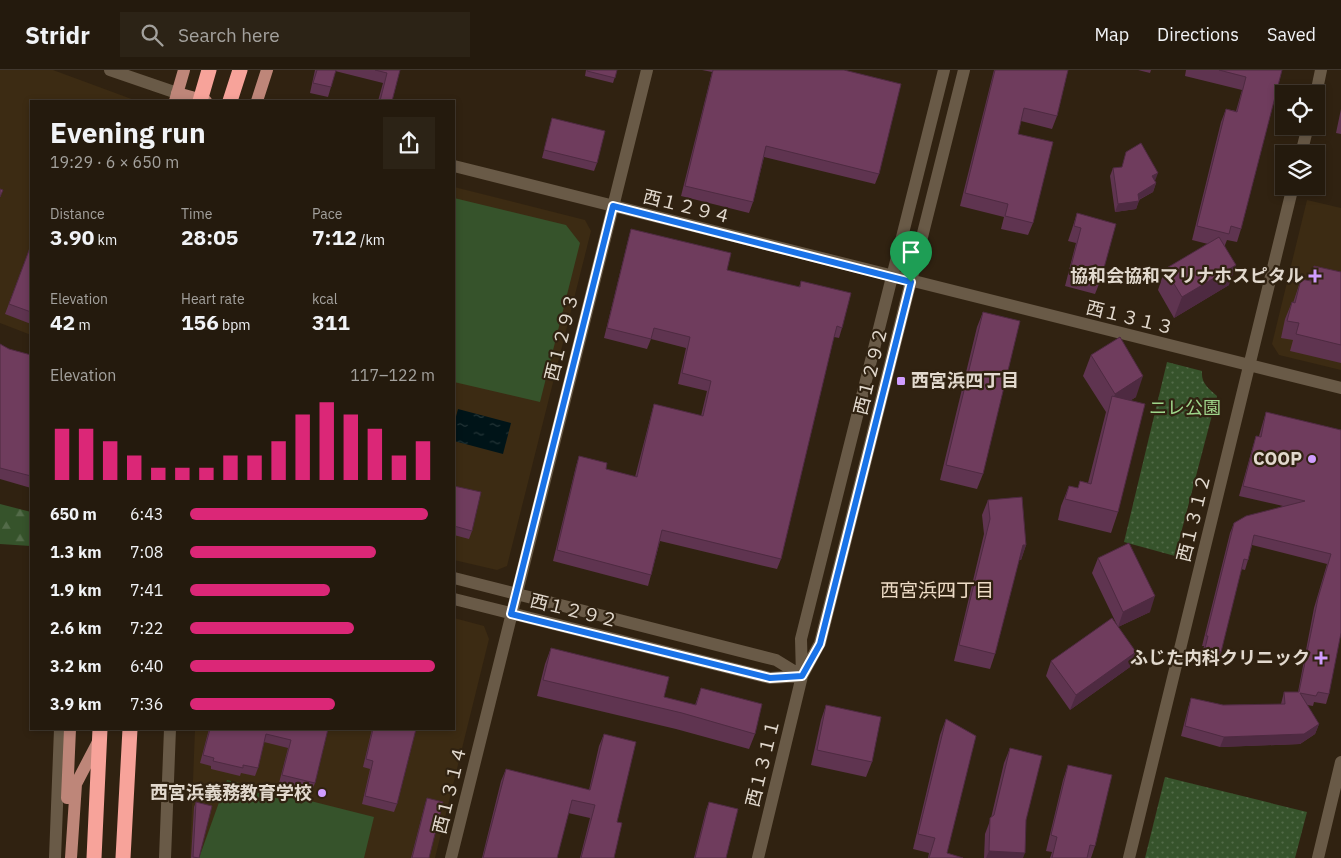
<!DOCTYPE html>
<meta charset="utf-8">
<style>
body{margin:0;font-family:"IBM Plex Sans","Noto Sans JP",sans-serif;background:#2c2316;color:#f1f3f6;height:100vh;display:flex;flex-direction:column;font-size:19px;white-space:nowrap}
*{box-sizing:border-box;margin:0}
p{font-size:16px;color:#a3a19d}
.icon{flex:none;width:28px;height:28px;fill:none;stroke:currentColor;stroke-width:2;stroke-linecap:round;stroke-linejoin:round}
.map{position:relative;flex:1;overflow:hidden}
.side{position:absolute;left:30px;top:30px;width:425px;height:630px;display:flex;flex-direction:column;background:#241a0d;border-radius:0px;box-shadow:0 2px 8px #0003,0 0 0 1px #41382e}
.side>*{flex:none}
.fabs{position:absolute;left:1275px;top:15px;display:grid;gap:10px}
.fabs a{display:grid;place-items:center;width:50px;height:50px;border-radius:0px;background:#241a0d;box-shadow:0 2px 8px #0003,0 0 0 1px #41382e;font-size:25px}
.pin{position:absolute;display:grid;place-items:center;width:42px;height:42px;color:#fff;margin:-51px -21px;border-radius:50% 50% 50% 0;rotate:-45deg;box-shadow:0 0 5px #0007}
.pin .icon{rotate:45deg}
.round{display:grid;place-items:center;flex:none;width:52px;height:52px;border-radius:0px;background:#2c2316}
.headline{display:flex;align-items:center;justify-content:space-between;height:85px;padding:0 20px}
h1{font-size:28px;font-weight:800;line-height:38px}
.metrics{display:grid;grid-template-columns:repeat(3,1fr);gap:8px;height:85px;padding:5px 20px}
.metrics div{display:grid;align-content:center}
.metrics b{font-size:21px;font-weight:800}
.metrics small{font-size:14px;font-weight:400}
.metrics p{font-size:14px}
.chart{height:140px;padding:10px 20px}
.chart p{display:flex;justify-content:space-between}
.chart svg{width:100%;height:90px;margin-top:5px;stroke:#db2777;stroke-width:6}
ul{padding:0 20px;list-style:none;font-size:16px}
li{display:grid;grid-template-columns:80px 60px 1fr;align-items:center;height:38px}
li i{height:12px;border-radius:6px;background:#db2777}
header{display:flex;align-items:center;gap:30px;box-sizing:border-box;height:70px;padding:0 25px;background:#241a0d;border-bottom:1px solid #41382e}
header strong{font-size:24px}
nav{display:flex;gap:28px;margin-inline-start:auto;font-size:18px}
.search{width:350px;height:45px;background:#2c2316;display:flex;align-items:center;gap:12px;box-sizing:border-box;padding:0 18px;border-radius:0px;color:#a3a19d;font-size:19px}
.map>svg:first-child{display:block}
</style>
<header>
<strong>Stridr</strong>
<div class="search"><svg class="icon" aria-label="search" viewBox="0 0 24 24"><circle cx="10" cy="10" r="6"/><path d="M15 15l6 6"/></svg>Search here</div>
<nav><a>Map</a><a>Directions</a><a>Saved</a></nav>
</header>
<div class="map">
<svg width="1341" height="788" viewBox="0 0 1341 788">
<defs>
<pattern id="forest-firs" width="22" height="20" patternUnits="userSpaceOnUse" patternTransform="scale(1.25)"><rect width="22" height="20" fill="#36532b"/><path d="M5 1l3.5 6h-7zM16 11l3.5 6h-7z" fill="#536b49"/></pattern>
<pattern id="park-dots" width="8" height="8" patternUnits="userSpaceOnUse" patternTransform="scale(1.25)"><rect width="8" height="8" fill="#36532b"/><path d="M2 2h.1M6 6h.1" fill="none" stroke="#536b49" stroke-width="1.8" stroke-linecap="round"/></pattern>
<pattern id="water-ripples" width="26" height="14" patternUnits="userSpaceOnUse" patternTransform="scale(1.25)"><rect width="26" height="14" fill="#001418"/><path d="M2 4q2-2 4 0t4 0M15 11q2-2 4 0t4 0" fill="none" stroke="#253638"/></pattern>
</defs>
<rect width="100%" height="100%" fill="#302211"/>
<path fill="#3c2b13" d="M0 0H53L137 31H31V265L0 253Z
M454 117 585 150 591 161 507 496 497 500 454 490Z
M1307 130 1341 138V300L1279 285 1272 274Z
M454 548 484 556 489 569 435 788H190L195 659H454Z"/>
<path fill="#36532b" d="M454 128 566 155 580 173 540 332 454 312Z
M227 710 374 747 364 788H199Z"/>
<path fill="url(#forest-firs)" d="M0 434 31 442V476L0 474Z"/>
<path fill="url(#park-dots)" d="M1167 292 1202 301C1201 313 1208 318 1217 326L1175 486 1124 472Z
M1165 707 1307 742 1295 788H1145Z"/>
<path fill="url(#water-ripples)" d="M458 339 511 353 503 384 454 371V354Z"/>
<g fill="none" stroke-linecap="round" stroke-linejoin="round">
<path stroke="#695a47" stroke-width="12" d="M110 0 177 23
M1316 24 1321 0
M1301 84 1308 56
M454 96 1341 318
M454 508 776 590 802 606
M454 529 770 608 802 606
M802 606 801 569 944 0
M55 788 60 659
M165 788 170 659
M451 788 647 0
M758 788 802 606 820 573 964 0
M1129 788 1293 116
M1318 788 1341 692"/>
<path stroke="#be8679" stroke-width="12" d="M177 23 206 31
M175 31 184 0
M257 31 267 0
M67 728 70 659
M71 788 76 714 99 670"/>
<path stroke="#f7a39a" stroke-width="15" d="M200 31 209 0
M230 31 240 0
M94 788 100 659
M123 788 130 659"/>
</g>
<path fill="#5f3450" d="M315 0H400L392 31H378L383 13 335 1 331 17 328 27 310 23Z
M586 0H617L613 13 585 6Z
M702 0H844L879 104 875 114 764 87 753 132 749 143 681 126 712 2Z
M994 0H1068L1057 46 1052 59 1021 51 1018 64 1033 153 1028 165 1001 159 1004 147 960 136Z
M1138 0H1151L1150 3Z
M1186 0H1282L1241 159 1237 172 1227 170 1225 175 1229 215 1174 248 1158 220 1165 199 1208 174 1192 170 1221 52 1226 39 1236 41 1242 20 1185 6Z
M1341 39V64L1336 63Z
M552 48 597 93 594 101 542 88Z
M1113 98 1155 111 1156 113 1153 122 1139 130 1136 139 1115 142 1110 106Z
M1077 143 1101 209 1095 224 1065 216 1076 173 1068 171 1072 159Z
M631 159 727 200 799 217 801 211 842 258 839 268 834 267 781 489 777 499 660 471 651 505 648 516 553 491 576 396 579 386 606 399 635 407 651 345 654 334 701 346 707 321 678 314 686 278 651 269 647 279 604 268 628 170Z
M31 175V254L5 244Z
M1314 196 1341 202V293L1290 281 1293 270 1281 268 1285 249 1292 232 1293 233 1301 209 1309 211Z
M983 242V404L977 419 940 410 977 257Z
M0 274 9 279 31 285V418L0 409Z
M1091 285 1136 327 1131 330 1118 442 1111 463 1058 450 1061 436 1069 416 1078 418 1080 411 1088 413 1106 342 1083 306Z
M1266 342 1341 360 1329 624 1326 634 1314 632 1313 636 1307 635 1319 654 1315 664 1300 674 1220 677 1181 666 1188 638 1191 628 1223 635 1281 634 1284 622H1298L1314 538 1327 494 1252 475 1248 490 1245 500 1241 499 1221 582 1217 592 1201 588 1204 576H1202L1230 463 1234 453 1283 436 1239 426 1253 376 1256 366H1259L1263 352Z
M454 416 472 461 469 469 454 465Z
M988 430 1026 475 1021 490H1019L995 584 990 599 954 591 984 464 982 445Z
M1098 488 1150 542 1118 557 1130 597 1070 640 1046 606 1051 591 1117 555 1092 503Z
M551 578 664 627 695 635 701 618 755 664 749 679 676 659 537 626 545 594Z
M826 635 872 692 866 707 811 695 821 650Z
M946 649 947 783 963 788H928L929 783 913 779 940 665Z
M209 659H328L315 713 312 721 279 713 288 678 264 672 258 698 255 706 241 703 240 706 211 699V696L200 693Z
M372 659H416L397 734 394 742 362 734 370 699 363 697Z
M604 664 617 752 614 788H580L590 748 568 743 557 788H482L501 711 506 699 589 720 599 676Z
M1010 678 1026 750 1023 788H984L985 764 991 748 1004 693Z
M1068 695 1095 776 1091 788H1050L1052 782 1046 781 1063 710Z
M427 728 429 788H411L425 734Z
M196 732 199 788H191L194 737Z
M709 732 726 788H694L706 740Z"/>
<path fill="#4e2a41" d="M1158 103 1155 111 1149 114 1152 106Z
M1156 113 1153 122 1136 131H1139L1136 139 1115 142 1118 134Z
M1236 195 1229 215 1174 248 1182 227Z
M1143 306 1136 327 1107 345 1115 324Z
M1023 475H1026L1021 490H1017Z
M1155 526 1150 542 1118 557 1123 542Z
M1136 582 1130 597 1070 640 1076 625Z
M1319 654 1315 664 1300 674 1220 677 1224 667Z
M989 781 1025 783 1023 788H986Z"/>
<path fill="#6f3c5d" stroke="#4e2a41" d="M317 0H336L331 17 313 13Z
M375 0H400L392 31H380L387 3Z
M587 0H617L615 8 587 1Z
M713 0H844L901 14 879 104 766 76 753 132 685 116Z
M995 0H1068L1057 46 1024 38 1018 64 1053 72 1033 153 1005 146 1008 134 965 123Z
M1219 0H1282L1241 159 1231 156 1229 164 1197 156 1226 39 1237 42 1246 7Z
M552 48 605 61 597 93 544 80Z
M1141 73 1158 103 1152 106 1156 113 1138 124 1139 131 1118 134 1113 98 1122 97 1126 82Z
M0 119 3 120 0 127Z
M1077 143 1116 154 1101 209 1070 200 1081 158 1074 156Z
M631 159 731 183 727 200 800 217 801 211 851 223 842 258 837 256 833 271 781 489 662 460 651 505 557 480 579 386 607 393 606 399 637 407 654 334 703 346 711 311 682 303 690 267 654 258 651 269 607 258Z
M1219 167 1236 195 1182 227 1165 199Z
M31 175V242L9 234Z
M1314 196 1341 202V275L1296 264 1299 253 1287 251 1292 232 1295 233 1301 209 1311 211Z
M983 242 1020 251 983 404 946 395Z
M1120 267 1143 306 1115 324 1091 285Z
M0 274 9 279 31 285V406L0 398Z
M1112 326 1145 334 1118 442 1065 429 1069 416 1078 418 1080 411 1091 414Z
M1266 342 1341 360V563L1329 624 1318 622 1316 626 1300 623 1319 654 1304 664 1224 667 1185 656 1191 628 1223 635 1285 634 1284 622H1299L1318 528 1331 484 1254 465 1248 490 1244 489 1221 582 1205 578 1208 566H1206L1234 453 1246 446 1305 431 1243 416 1256 366 1261 367Z
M454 416 481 422 472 461 454 456Z
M1022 427 1026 475H1023L995 584 959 575 990 449 988 430Z
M1129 473 1155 526 1123 542 1098 488Z
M1112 548 1136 582 1076 625 1051 591Z
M551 578 669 607 664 627 696 635 701 618 762 634 755 664 682 643 543 610Z
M826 635 881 647 872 692 817 680Z
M946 649 976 666 947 783 963 788H929L935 768 918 764Z
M210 659H328L315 713 282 705 291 670 266 664 258 698 243 695V698L213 691 214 688 203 685Z
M373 659H416L397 734 365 726 373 691 366 689Z
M604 664 636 672 617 752 622 753 614 788H581L595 735 572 730 557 788H483L506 699 590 720Z
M1010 678 1042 686 1026 750 1025 783 989 781 990 748 994 745Z
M1068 695 1112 705 1095 776 1090 775 1087 788H1052L1057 767 1051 765Z
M427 728 443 732 429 788H412Z
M196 732 212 736 199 788 193 787Z
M709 732 738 739 726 788H695Z"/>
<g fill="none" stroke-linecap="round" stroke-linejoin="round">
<g stroke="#fff" stroke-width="10">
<path id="route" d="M613 136 911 212 820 574 802 606 770 608 511 544Z"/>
</g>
<use href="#route" stroke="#1a73e8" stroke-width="6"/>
</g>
<g fill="#d09dff" stroke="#302211" stroke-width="2">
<path d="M1312.5 198.5h5v5h5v5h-5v5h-5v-5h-5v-5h5z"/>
<rect x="896" y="306" width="10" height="10" rx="2.5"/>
<circle cx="1312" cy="389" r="5"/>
<path d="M1318.5 580.5h5v5h5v5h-5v5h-5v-5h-5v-5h5z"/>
<circle cx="322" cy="723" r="5"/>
</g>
<g text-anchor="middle" stroke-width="4.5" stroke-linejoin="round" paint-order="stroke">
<g font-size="18" fill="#e2d9ce" stroke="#302211">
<text transform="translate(687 137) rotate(14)" y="6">西１２９４</text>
<text transform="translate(1130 248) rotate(14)" y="6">西１３１３</text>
<text transform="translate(562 267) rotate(-76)" y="6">西１２９３</text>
<text transform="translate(871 301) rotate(-76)" y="6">西１２９２</text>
<text transform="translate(1194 448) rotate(-76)" y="6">西１３１２</text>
<text transform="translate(574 541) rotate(14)" y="6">西１２９２</text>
<text transform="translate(763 693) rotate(-76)" y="6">西１３１１</text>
<text transform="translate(450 720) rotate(-76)" y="6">西１３１４</text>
</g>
<g font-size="18" font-weight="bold" fill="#e2d9ce" stroke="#302211" text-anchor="end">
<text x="1304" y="212">協和会協和マリナホスピタル</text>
<text x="911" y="317" text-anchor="start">西宮浜四丁目</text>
<text x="1302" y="395">COOP</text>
<text x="1310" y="594">ふじた内科クリニック</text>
<text x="312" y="729">西宮浜義務教育学校</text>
</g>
<g font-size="18" fill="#9fd58b" stroke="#302211">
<text x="1185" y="344">ニレ公園</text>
</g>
<g font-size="19" fill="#eddbc6" stroke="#302211">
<text x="937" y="527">西宮浜四丁目</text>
</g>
</g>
</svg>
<div class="fabs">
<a><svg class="icon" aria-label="locate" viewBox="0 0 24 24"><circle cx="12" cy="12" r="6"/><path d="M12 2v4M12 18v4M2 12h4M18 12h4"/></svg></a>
<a><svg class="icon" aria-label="layers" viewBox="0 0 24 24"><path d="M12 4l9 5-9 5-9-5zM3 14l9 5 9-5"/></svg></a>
</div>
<div class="pin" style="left:911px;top:212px;background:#1e9e55"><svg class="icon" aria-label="arrive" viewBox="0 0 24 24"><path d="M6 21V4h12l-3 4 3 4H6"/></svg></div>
<section class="side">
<div class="headline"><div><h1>Evening run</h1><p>19:29 · 6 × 650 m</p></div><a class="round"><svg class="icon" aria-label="share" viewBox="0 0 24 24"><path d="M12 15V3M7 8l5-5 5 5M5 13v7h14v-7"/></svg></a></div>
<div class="metrics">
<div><p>Distance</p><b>3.90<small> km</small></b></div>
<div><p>Time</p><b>28:05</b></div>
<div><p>Pace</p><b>7:12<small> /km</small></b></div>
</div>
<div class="metrics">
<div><p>Elevation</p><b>42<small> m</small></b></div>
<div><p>Heart rate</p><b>156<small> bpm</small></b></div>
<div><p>kcal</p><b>311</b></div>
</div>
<div class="chart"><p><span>Elevation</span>117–122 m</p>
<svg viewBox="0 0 160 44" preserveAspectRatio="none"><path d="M5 44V19M15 44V19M25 44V25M35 44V32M45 44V38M55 44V38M65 44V38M75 44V32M85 44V32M95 44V25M105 44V12M115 44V6M125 44V12M135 44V19M145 44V32M155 44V25"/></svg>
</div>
<ul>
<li><b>650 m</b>6:43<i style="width:97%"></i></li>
<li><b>1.3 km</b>7:08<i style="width:76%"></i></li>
<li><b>1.9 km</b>7:41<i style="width:57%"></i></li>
<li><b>2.6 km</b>7:22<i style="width:67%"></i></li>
<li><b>3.2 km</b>6:40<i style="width:100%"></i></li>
<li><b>3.9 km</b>7:36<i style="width:59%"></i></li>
</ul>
</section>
</div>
